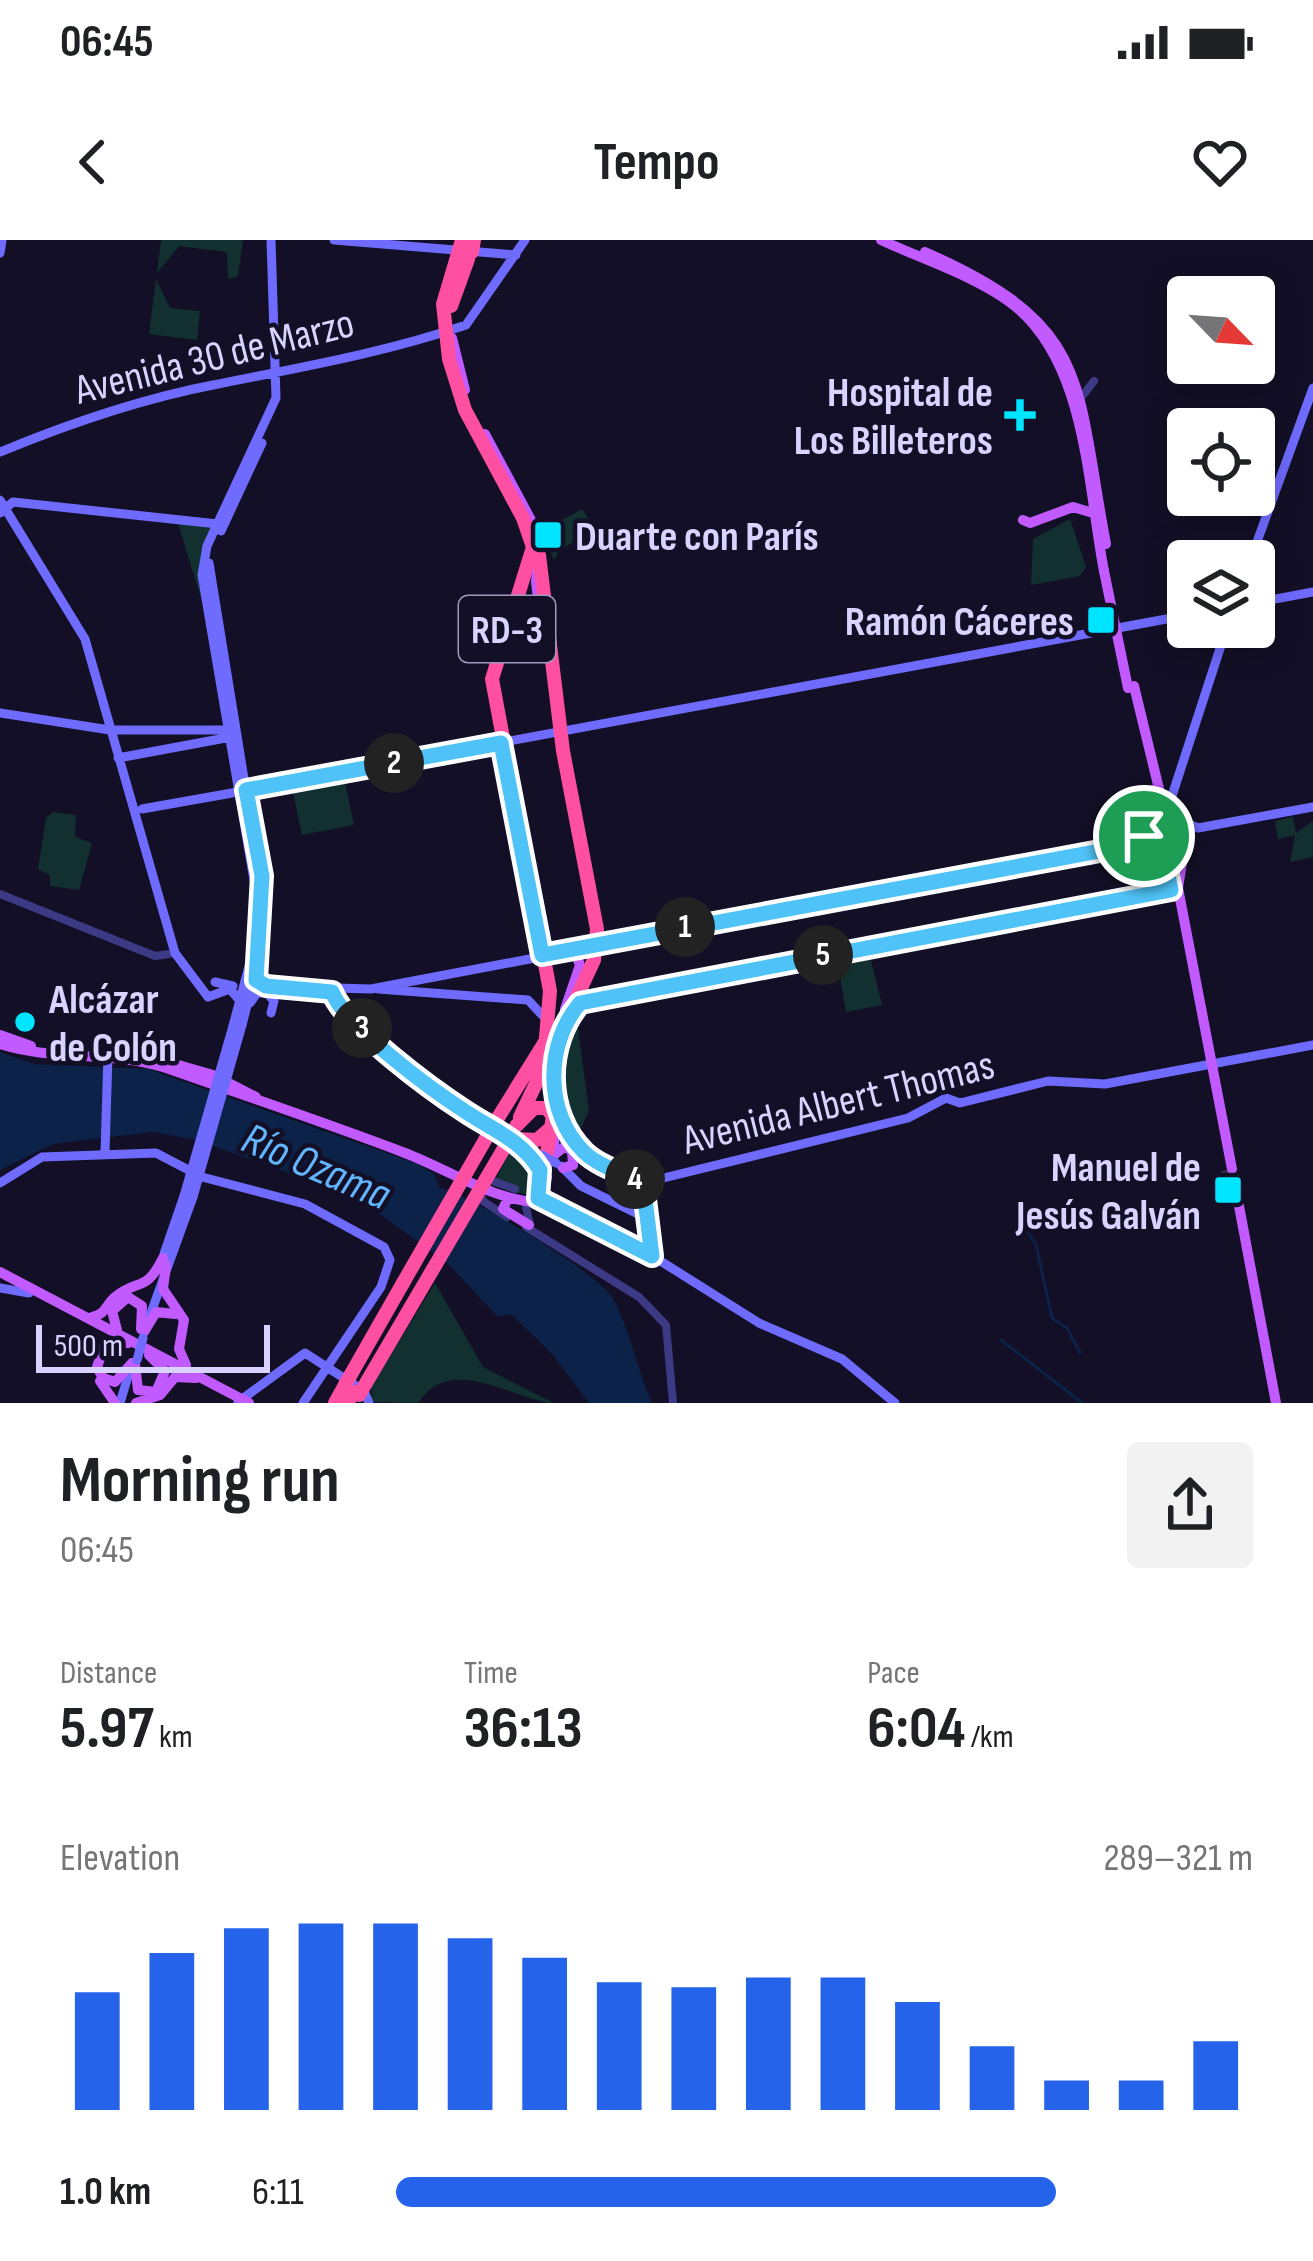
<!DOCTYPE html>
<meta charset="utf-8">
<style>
body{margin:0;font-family:"Sofia Sans Condensed",sans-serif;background:#f2f2f2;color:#202124;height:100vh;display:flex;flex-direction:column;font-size:45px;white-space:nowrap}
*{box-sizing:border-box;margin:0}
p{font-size:39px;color:#757577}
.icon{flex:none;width:66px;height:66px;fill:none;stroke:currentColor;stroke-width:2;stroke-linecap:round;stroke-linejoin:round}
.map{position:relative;height:1163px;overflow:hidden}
.drawer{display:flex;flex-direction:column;background:#fff;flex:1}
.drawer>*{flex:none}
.needle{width:78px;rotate:115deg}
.fabs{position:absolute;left:1167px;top:36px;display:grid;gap:24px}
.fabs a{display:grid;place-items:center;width:108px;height:108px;border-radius:12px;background:#fff;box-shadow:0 6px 30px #0003;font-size:60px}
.scale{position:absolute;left:36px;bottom:30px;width:234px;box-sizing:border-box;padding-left:12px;border:6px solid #d9d4ff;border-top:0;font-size:33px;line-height:42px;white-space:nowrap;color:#d9d4ff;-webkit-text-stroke:9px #130f26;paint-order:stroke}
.pin{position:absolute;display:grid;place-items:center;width:102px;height:102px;color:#fff;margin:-51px;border:6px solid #fff;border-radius:50%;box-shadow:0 3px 12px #0007}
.km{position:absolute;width:60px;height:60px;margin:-30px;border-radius:50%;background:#222;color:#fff;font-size:33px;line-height:60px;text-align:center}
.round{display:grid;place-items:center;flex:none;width:126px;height:126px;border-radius:12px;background:#f2f2f2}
.headline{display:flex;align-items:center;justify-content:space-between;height:204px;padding:0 60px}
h1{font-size:66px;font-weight:700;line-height:90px}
.figures{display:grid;grid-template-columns:repeat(3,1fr);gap:18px;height:204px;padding:12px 60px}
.figures div{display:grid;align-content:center}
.figures b{font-size:60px;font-weight:700}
.figures small{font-size:33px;font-weight:400}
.figures p{font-size:33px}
.chart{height:336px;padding:24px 60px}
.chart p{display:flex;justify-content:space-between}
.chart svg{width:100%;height:216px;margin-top:12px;stroke:#2563eb;stroke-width:6}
ul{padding:0 60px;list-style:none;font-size:39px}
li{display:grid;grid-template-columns:192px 144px 1fr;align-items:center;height:90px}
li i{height:30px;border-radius:15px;background:#2563eb}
.status{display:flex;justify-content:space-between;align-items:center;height:84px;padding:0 60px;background:#fff;direction:ltr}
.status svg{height:33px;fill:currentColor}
header{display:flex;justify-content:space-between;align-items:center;height:156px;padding:0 60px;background:#fff;font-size:54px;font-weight:700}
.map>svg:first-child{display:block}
</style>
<div class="status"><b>06:45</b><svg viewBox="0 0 49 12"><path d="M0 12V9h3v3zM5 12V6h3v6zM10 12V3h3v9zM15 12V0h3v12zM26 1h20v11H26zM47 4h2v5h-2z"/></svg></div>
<header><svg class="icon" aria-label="back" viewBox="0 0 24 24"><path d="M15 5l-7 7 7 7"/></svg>Tempo<svg class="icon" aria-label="heart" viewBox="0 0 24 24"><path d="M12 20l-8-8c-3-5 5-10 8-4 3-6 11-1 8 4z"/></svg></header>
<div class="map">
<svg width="1313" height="1163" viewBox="0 0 1313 1163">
<rect width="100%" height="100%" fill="#130f26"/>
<path fill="#12302f" d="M161 0H243L238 36 228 39 227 12 179 6 157 33Z
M156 39 170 68 200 71 197 100 149 94Z
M582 269 595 288 559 311 554 320 542 291Z
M1070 279 1086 327 1080 336 1031 345 1033 299Z
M177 280 214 285 200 320 201 358Z
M343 533 354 585 302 595 291 543Z
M53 572 76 575 75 597 92 603 79 650 50 646V635L38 629 46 578Z
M1293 577 1296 593 1313 581V617L1290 622 1295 595 1278 599 1275 581Z
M869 712 882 765 846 772 838 725 842 717 854 715 856 722 858 714Z
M576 773 589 871 576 899C553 854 551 818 576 773Z
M514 904 525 912 539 943 532 956 492 946Z
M435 1043 483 1127 554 1163C512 1160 451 1112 418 1163L372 1162 371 1147Z"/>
<path fill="#0c2248" d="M0 812 34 824 148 829 418 924 434 934 440 948C467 952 599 1035 612 1057 630 1089 637 1129 652 1163H589L553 1115 511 1074 498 1077 447 1023 355 956 196 900 153 892 53 904 0 930Z"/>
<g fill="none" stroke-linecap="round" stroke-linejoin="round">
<path stroke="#0c2248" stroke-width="3" d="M1026 989 1036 1005 1052 1078 1067 1088 1080 1113
M1001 1100 1081 1162"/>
<path stroke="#312d47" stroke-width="10" stroke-dasharray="10 5" stroke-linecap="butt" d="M1226 930 1230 952"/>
<path stroke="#3d3a85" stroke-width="8" d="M1080 159 1094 141
M0 654 155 716 175 713
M488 939 515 949
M480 952 483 961 507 977
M526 967 530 985
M526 987 639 1057 666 1085 673 1163"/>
<path stroke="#6f6bff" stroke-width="9" d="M334 0 516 15
M0 13 2 0
M0 212C68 184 140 159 213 145 297 128 384 113 466 85L525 0
M0 260 85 399 175 713 208 757 230 749 241 762
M0 273 13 262 218 284
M221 291 262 203
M1250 321 1313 148
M209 323 263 656
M1254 363 1313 352
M0 473 110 490H230
M118 518 231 497
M235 552 1188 375
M1169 565 1227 387
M142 569 232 553
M1184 582 1198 588 1313 567
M255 733 259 744 266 746 371 749 1116 608 1144 596 1156 576
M215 742 233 746
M378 749 528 760 544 777
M332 752C350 795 468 875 512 897
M250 763 257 753H267L274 761 271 773
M574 770 585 760 1178 648
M242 785 254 738
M233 786 256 700 257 658 202 335 207 306 276 158 271 0
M554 816 556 857 575 900 585 914 643 943 908 878 946 858 960 863 1048 841 1105 844 1313 805
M105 912 108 815
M561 926 581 946 648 979
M0 943 42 917 156 913 202 937 305 964 384 1007 390 1020 381 1047 303 1163
M643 943 654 1006 650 1019
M543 958 635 1005 759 1083 842 1119 895 1163
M164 1014 184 956
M0 1048 29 1053
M148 1081 193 957
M238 1162 305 1113 364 1151 369 1163
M120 1163 132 1123"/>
<path stroke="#c25bff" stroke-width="10" d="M881 0C922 19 969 34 1007 60 1087 116 1087 244 1104 331
M925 12C1093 86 1075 140 1106 304
M452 98 465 150
M485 194 540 297 536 342 541 383
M1023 280 1030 283 1073 267 1093 273
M1134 446 1160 553 1187 591 1178 648 1232 929
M1153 550 1172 655
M562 711 575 712 580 725 565 769
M0 795 31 806
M0 804C57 822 116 810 172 830 249 857 329 884 405 913 452 931 491 960 542 963L547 937
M168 822 213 835 256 857
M515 899 533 918 542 941
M554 907 556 857
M553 916 564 907 596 920
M563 928 573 925 572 910
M1236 950 1276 1163
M508 958 503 969 529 985
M166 1025 163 1049 184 1080 179 1109 186 1125
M0 1032 249 1163
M92 1077C107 1073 104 1067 115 1057 138 1038 146 1053 163 1018
M117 1090 112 1071 128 1057 142 1066 141 1089
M144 1092 156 1072 175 1074
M128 1103 105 1104 97 1127 103 1138 115 1142 132 1123
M135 1124 138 1150 156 1152 165 1131 149 1115
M100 1141 115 1163
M136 1163 160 1155 175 1137 196 1138"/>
<path stroke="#ff4fa3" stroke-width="14" d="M472 12 474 0
M520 877 559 795
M496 881 545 802
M516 886 534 868H546L553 876 542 943
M515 899 537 900 553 886
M350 1136 403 1043
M335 1163 345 1145
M347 1163 354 1152"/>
<path stroke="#6f6bff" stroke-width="9" d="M542 915 556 923
M184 956 233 786
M193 957 242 785
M137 1120 143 1098"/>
<path stroke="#c25bff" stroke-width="10" d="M1104 331 1128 448"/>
<path stroke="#ff4fa3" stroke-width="14" d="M462 0 443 64 449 119 465 170 523 278 533 307 492 439 550 751 546 797
M451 66 468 19
M539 315 563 511 597 689 594 720 559 795
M403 1043 496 881
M345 1145 350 1136
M359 1155 513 893"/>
</g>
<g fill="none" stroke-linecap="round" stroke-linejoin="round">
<g stroke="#fff" stroke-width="24">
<path id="route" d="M501 503 542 715 1116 608 1144 596 1156 576 1171 650 580 763C545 804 544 873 584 912 598 926 625 934 643 943L652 1016 538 958 540 930C521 900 495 891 466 872 432 850 347 788 332 752L266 746 256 740 262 636 246 550Z"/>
</g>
<use href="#route" stroke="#4fc3f7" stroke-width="15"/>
</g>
<g fill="#00e5ff" stroke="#130f26" stroke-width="4.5">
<path d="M1014 157h12v12h12v12h-12v12h-12v-12h-12v-12h12z"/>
<rect x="533" y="280" width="30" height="30" rx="6"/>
<rect x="1086" y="365" width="30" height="30" rx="6"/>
<circle cx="25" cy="782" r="12"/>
<rect x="1213" y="935" width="30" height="30" rx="6"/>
</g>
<g text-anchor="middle" stroke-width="9" stroke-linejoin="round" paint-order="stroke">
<rect fill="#130f26" stroke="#9e99be" stroke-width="3" x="459" y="356" width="96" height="66" rx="9"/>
<g font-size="39" font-weight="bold" fill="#d9d4ff">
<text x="507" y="403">RD-3</text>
</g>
<g font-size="42" fill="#d9d4ff" stroke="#130f26">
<text transform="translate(214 115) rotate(-14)" y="15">Avenida 30 de Marzo</text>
<text transform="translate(838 861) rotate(-14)" y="15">Avenida Albert Thomas</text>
</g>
<g font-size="42" font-weight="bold" fill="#d9d4ff" stroke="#130f26" text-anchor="end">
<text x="993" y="166">Hospital de<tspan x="993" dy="48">Los Billeteros</tspan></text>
<text x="575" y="310" text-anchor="start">Duarte con París</text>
<text x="1074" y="395">Ramón Cáceres</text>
<text x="49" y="773" text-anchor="start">Alcázar<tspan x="49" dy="48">de Colón</tspan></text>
<text x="1201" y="941">Manuel de<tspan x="1201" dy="48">Jesús Galván</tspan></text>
</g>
<g font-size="45" font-style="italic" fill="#62b6ff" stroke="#130f26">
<text transform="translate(317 925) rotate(23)" y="16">Río Ozama</text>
</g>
</g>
</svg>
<div class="fabs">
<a><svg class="needle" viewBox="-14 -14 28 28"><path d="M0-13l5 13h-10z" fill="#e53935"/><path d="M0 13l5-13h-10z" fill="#757577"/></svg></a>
<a><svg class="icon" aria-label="locate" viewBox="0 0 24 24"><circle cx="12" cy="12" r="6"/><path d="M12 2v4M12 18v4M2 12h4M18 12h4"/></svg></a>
<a><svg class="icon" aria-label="layers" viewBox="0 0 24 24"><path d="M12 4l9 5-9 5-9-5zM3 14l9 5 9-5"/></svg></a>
</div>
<div class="scale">500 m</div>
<div class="pin" style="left:1144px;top:596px;background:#1e9e55"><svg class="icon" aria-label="arrive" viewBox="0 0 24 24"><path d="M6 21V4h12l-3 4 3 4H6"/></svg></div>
<b class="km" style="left:685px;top:687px">1</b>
<b class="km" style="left:394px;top:523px">2</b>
<b class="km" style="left:362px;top:788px">3</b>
<b class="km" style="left:635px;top:939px">4</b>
<b class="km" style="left:823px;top:715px">5</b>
</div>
<section class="drawer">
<div class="headline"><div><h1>Morning run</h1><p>06:45</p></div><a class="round"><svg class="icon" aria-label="share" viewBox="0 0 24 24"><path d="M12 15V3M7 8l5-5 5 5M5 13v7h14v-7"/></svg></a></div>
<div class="figures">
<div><p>Distance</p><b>5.97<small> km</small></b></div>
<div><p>Time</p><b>36:13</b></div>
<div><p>Pace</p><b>6:04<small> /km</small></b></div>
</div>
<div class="chart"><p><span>Elevation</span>289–321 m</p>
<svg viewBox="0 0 160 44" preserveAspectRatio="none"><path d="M5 44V20M15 44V12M25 44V7M35 44V6M45 44V6M55 44V9M65 44V13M75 44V18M85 44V19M95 44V17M105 44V17M115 44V22M125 44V31M135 44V38M145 44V38M155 44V30"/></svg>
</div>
<ul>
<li><b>1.0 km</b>6:11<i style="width:77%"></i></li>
</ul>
</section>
